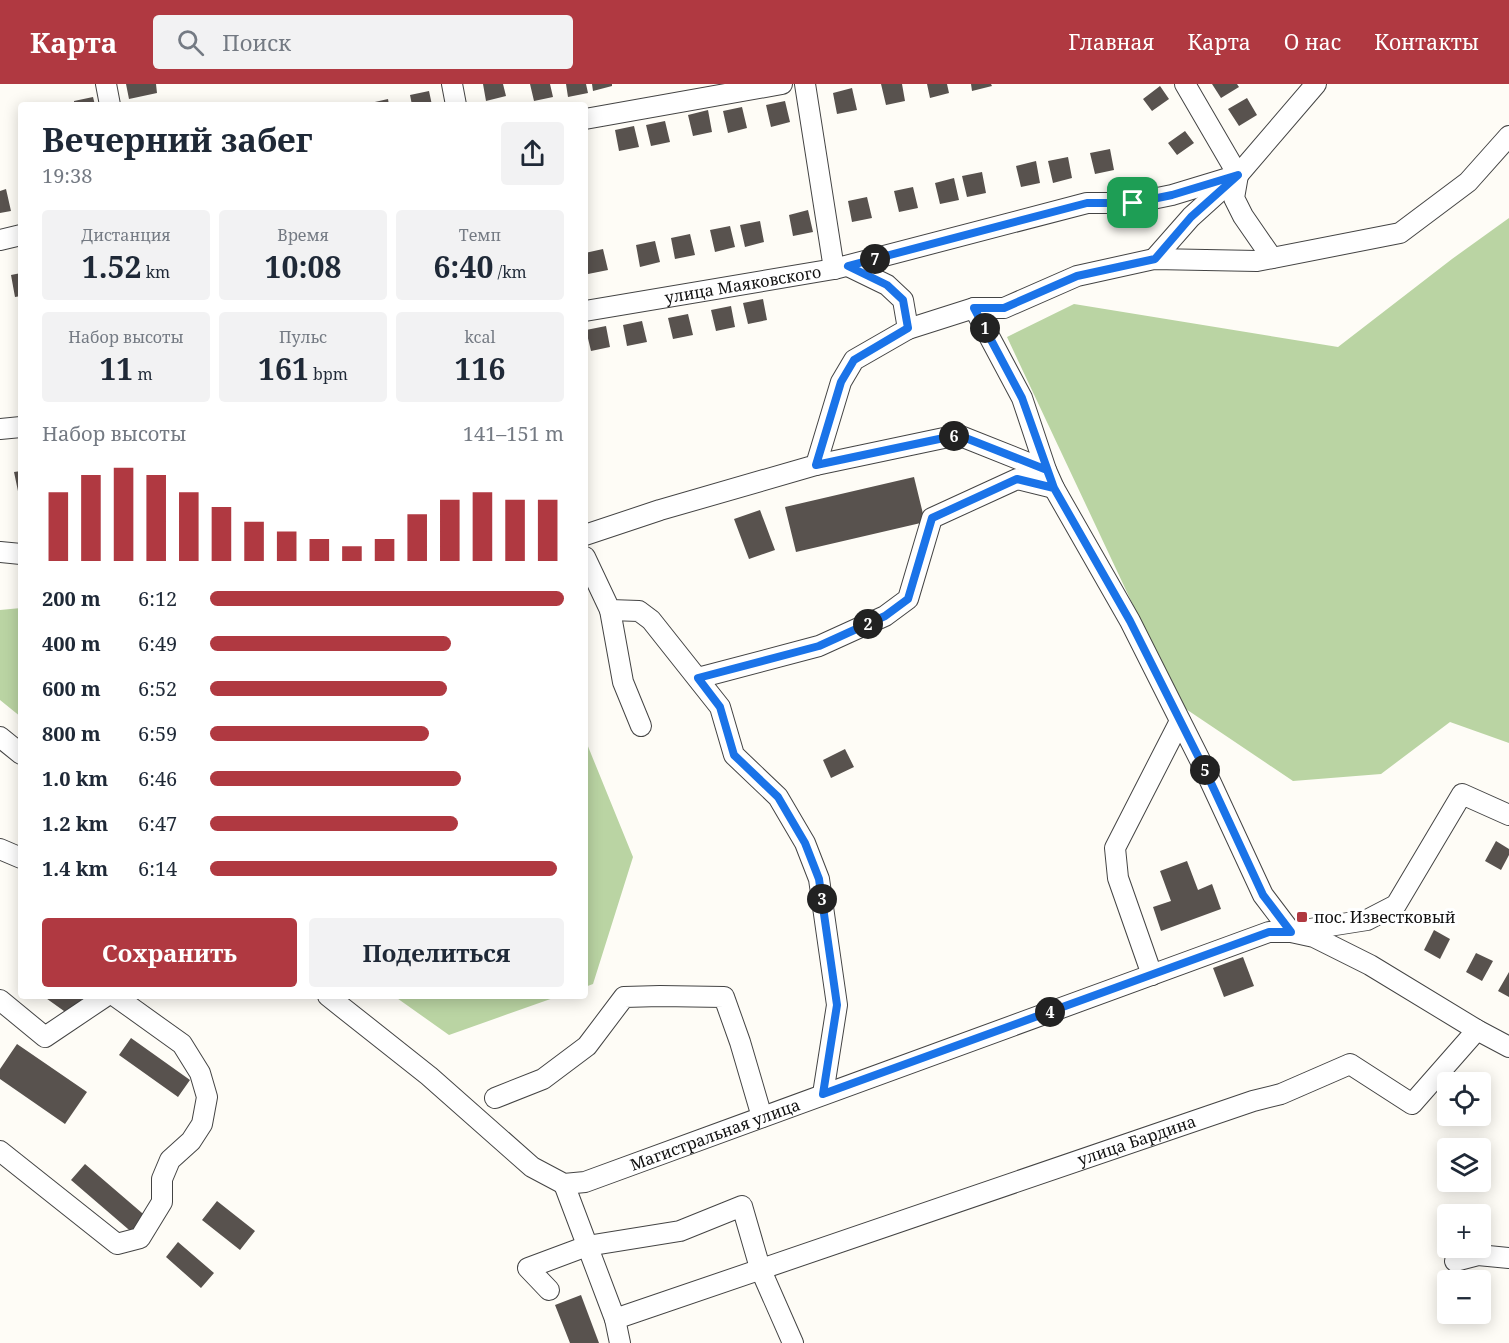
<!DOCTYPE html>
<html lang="ru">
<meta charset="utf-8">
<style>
body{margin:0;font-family:"Noto Serif",serif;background:#f2f2f3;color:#1f2937;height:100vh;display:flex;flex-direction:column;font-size:22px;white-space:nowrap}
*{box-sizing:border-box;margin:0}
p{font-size:20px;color:#747a83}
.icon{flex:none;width:33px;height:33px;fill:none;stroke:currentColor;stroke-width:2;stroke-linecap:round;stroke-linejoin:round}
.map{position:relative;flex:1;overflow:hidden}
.panel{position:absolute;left:18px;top:18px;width:570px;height:897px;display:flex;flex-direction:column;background:#fff;border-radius:6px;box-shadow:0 3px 15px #0003}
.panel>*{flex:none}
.tools{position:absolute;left:1437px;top:988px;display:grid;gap:12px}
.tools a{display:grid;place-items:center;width:54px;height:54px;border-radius:6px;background:#fff;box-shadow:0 3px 15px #0003;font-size:30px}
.pin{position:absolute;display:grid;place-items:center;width:51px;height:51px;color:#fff;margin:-26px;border-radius:12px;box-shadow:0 3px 9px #0006}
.km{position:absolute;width:30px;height:30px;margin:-15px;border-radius:50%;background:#222;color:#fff;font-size:16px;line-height:30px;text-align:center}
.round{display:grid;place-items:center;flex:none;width:63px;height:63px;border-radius:6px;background:#f2f2f3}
.head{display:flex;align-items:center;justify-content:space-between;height:102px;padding:0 24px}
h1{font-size:33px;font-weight:700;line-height:45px}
.figures{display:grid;grid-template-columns:repeat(3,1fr);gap:9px;height:102px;padding:6px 24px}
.figures div{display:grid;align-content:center;border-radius:6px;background:#f2f2f3;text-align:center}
.figures b{font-size:30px;font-weight:700}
.figures small{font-size:16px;font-weight:400}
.figures p{font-size:16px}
.chart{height:168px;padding:12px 24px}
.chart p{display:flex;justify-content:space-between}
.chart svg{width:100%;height:108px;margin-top:6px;stroke:#b03941;stroke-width:6}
.button{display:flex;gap:12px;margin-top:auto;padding:12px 24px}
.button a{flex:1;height:69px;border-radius:6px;background:#b03941;color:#fff;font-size:24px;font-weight:700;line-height:69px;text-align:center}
.button a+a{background:#f2f2f3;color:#1f2937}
ul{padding:0 24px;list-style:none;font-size:20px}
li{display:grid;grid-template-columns:96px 72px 1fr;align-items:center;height:45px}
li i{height:15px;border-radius:8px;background:#b03941}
header{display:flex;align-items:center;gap:36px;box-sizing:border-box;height:84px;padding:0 30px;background:#b03941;color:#fff}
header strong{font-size:28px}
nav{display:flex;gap:33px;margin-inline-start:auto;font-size:21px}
.search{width:420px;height:54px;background:#f2f2f3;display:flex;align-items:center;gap:15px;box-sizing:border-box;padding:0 21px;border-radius:6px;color:#747a83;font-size:22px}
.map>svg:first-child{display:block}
</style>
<header>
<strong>Карта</strong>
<div class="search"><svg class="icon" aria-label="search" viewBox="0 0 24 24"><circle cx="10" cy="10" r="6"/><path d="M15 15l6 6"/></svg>Поиск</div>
<nav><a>Главная</a><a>Карта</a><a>О нас</a><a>Контакты</a></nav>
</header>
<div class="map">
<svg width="1509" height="1259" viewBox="0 0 1509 1259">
<rect width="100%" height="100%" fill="#fefcf6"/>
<path fill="#bad4a3" d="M1509 134V659L1450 638 1381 690 1293 697 1180 621 1007 253 1074 220 1338 263 1452 175Z
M21 524V633L0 616V526Z
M585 655 633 773 593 900 585 903Z
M394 912H559L449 951Z"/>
<path fill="#58524e" d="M126 0H156L157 9 129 15Z
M483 0H503L506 12 486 17Z
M530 0H550L553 13 534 17Z
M566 0H586L588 9 568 13Z
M592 0H612V2L593 7Z
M881 0H902L905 17 886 21Z
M927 0H947L949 9 930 14Z
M971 0H991L992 2 972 7Z
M1212 0H1237L1239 3 1221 14Z
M1160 2 1169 15 1152 27 1143 15Z
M852 4 857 26 837 30 833 9Z
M429 7 432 21H412L410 11Z
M93 13 95 21H74V17Z
M1247 14 1257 31 1239 42 1228 25Z
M388 15 389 21H366V20Z
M785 17 790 38 771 43 766 21Z
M742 23 747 44 728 49 723 27Z
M708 26 712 48 693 52 688 31Z
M665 37 670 58 651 62 646 41Z
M634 42 639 63 619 67 615 46Z
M1185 47 1194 59 1177 71 1168 59Z
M1110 65 1114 86 1095 90 1090 69Z
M1068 73 1072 94 1053 99 1048 77Z
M1036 77 1040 99 1021 103 1016 82Z
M982 88 986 109 967 113 962 92Z
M954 94 959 116 940 120 935 99Z
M913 103 918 124 899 128 894 107Z
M6 105 11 127 0 129V107Z
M867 113 872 134 852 138 848 117Z
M808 126 813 148 793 152 789 131Z
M760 137 764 158 745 163 740 141Z
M730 142 735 163 715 168 710 146Z
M690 150 695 171 675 175 671 154Z
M655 157 660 178 640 183 636 161Z
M603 165 608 186 588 190 585 169Z
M21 189V212L15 213 11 191Z
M763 215 767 236 748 240 743 219Z
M731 222 735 243 716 247 711 226Z
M688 230 693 251 673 255 668 234Z
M642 237 647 258 627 262 623 241Z
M606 242 610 263 591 267 586 246Z
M21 387V412H19L14 388Z
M914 393 925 438 796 468 785 423Z
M760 426 775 466 749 475 734 435Z
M845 665 854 683 831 694 823 676Z
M1496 757 1509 765V771L1501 786 1485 777Z
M1187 777 1198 806 1212 800 1221 825 1161 847 1153 823 1171 817 1160 787Z
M1434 846 1450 855 1440 875 1424 866Z
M1476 869 1493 877 1482 897 1466 888Z
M1243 873 1254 902 1224 913 1213 884Z
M1509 888V913L1498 907Z
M43 912H77L82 916 71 932Z
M131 954 190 996 178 1013 119 971Z
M17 960 87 1008 65 1040 0 995V985Z
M85 1080 149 1135 135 1151 71 1096Z
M217 1117 255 1147 240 1166 202 1136Z
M178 1158 214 1189 201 1204 166 1173Z
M581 1211 599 1259H570L555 1221Z"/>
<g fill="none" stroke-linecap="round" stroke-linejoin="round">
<g stroke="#444" stroke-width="22">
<g id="minor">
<path d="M106 0 110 21"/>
<path d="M452 0 456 21"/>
<path d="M805 0 834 185"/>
<path d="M1185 0 1238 91"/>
<path d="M585 35 782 0"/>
<path d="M1238 91 1234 114 1243 132 1272 174"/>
<path d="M0 156 21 151"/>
<path d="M1154 175 1191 133 1233 95"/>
<path d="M974 224 1022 314 1046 386 1054 404 1130 537 1205 686 1263 811 1291 848 1367 836 1396 821 1462 710 1509 731"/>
<path id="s1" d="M585 227 834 185 1087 119H1133L1172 111 1238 91 1316 0"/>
<path d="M908 245 974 224H1004L1077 192 1154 175 1257 177 1400 149 1468 98 1509 52"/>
<path d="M0 345 21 343"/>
<path d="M816 381 958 351 1046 386"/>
<path d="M585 451 660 426 816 381 841 298 854 276 908 245 903 216 887 201 848 182"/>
<path d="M0 468 21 470"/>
<path d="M585 473 610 526 639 527 651 536 720 623 734 671 778 713 805 759 819 795 837 921 823 1010"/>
<path d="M610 526 623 598 641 642"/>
<path d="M698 594 819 562 885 532 908 515 932 434 1017 395 1054 404"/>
<path d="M0 653 21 670"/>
<path d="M0 765 21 774"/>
<path d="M1152 891 1118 794 1115 764 1180 637"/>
<path id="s2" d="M328 912 429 992 532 1083 564 1100 585 1098 1269 848H1291L1314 853 1370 881 1477 946 1509 963"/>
<path d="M0 916 45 953 106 912"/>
<path d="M495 1014 543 995 587 962 624 913 660 912 724 913 740 958 762 1033"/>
<path d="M0 1067 117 1160 140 1154 162 1118V1095L170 1076 191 1057 202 1040 207 1013 200 989 182 960 115 912"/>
<path d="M564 1100 615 1235"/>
<path d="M1455 1177 1478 1171 1509 1174"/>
<path d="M549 1206 528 1184 587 1162 680 1147 742 1122 760 1184 793 1259"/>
<path id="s3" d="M620 1259 615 1235C827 1161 1040 1089 1253 1017L1281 1010 1350 980 1412 1020 1477 946"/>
</g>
</g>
<use href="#minor" stroke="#fff" stroke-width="20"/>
</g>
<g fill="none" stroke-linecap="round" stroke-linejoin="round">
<g stroke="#fff" stroke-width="12">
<path id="route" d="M1133 119 1172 111 1238 91 1191 133 1155 175 1077 192 1004 224H974L1022 314 1054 404 1017 395 932 434 908 515 885 532 819 562 698 594 720 623 734 671 778 713 805 759 819 795 837 921 823 1010 1269 848H1291L1263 811 1205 686 1130 537 1054 404 1047 386 958 351 816 381 841 298 854 276 908 244 903 216 887 201 848 182 1087 119H1133"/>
</g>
<use href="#route" stroke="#1a73e8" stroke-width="8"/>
</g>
<rect fill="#b03941" stroke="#fff" stroke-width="2" x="1296" y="827" width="12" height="12" rx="3"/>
<g text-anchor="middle" stroke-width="6" stroke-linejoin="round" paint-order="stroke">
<g font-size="16" fill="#111" stroke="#fff">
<text dy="6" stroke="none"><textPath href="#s1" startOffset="160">улица Маяковского</textPath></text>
<text dy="6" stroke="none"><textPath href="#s2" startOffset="462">Магистральная улица</textPath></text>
<text dy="6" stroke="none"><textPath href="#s3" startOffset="576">улица Бардина</textPath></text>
</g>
<g font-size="16" fill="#111" stroke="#fff" text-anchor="start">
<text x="1314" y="839">пос. Известковый</text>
</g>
</g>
</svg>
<div class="tools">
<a><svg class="icon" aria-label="locate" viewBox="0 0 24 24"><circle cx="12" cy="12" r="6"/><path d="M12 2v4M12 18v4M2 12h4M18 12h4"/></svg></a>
<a><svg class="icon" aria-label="layers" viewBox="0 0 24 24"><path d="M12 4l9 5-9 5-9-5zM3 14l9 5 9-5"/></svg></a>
<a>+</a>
<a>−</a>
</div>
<div class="pin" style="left:1133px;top:119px;background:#1e9e55"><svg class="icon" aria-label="arrive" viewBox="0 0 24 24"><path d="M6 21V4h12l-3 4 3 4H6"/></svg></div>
<b class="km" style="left:985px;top:244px">1</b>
<b class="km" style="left:868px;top:540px">2</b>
<b class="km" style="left:822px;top:815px">3</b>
<b class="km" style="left:1050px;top:928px">4</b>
<b class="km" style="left:1205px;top:686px">5</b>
<b class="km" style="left:954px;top:352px">6</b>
<b class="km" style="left:875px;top:175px">7</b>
<section class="panel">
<div class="head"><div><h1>Вечерний забег</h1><p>19:38</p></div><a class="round"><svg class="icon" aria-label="share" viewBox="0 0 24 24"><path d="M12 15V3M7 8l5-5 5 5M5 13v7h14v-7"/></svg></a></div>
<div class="figures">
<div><p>Дистанция</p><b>1.52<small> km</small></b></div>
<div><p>Время</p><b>10:08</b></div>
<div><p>Темп</p><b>6:40<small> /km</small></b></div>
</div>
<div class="figures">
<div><p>Набор высоты</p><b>11<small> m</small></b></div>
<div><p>Пульс</p><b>161<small> bpm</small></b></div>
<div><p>kcal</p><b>116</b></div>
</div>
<div class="chart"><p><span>Набор высоты</span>141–151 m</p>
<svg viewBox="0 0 160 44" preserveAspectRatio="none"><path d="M5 44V16M15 44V9M25 44V6M35 44V9M45 44V16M55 44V22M65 44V28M75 44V32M85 44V35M95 44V38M105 44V35M115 44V25M125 44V19M135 44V16M145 44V19M155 44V19"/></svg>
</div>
<ul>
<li><b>200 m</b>6:12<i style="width:100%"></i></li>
<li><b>400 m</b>6:49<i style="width:68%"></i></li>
<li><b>600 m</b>6:52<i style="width:67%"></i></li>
<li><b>800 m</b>6:59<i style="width:62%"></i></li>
<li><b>1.0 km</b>6:46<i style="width:71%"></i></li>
<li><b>1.2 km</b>6:47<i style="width:70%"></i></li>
<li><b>1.4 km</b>6:14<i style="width:98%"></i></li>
</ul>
<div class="button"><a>Сохранить</a><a>Поделиться</a></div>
</section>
</div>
